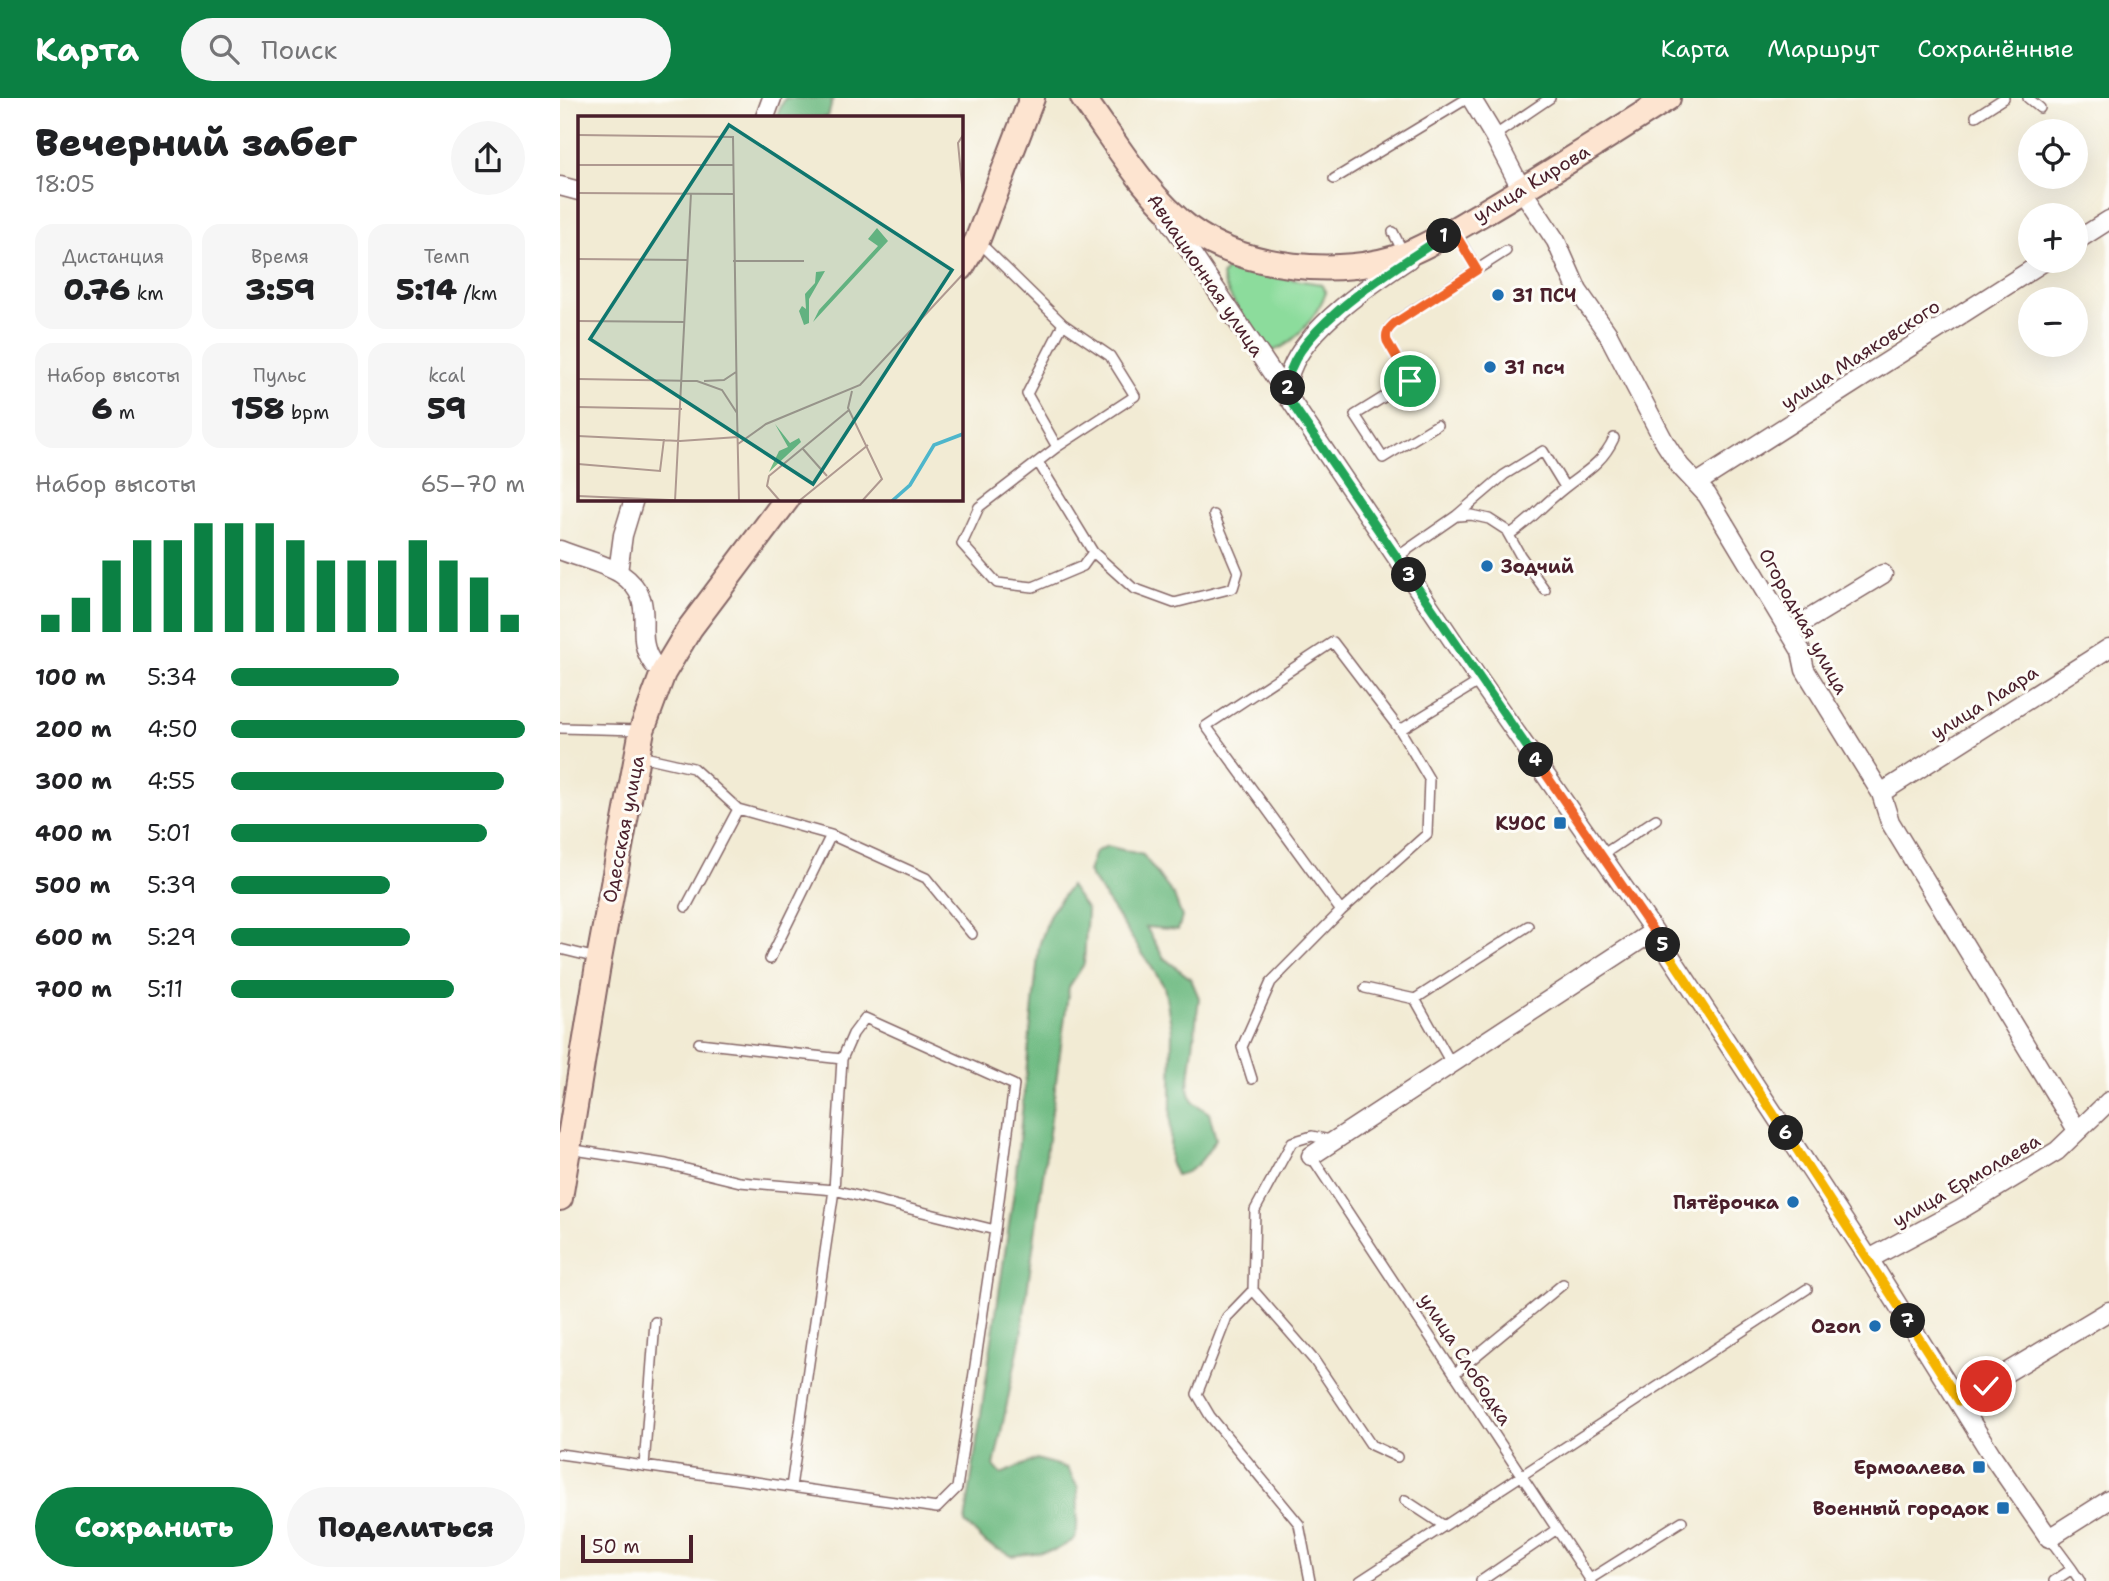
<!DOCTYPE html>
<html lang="ru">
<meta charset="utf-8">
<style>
body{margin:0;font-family:"Shantell Sans",sans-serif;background:#f6f6f6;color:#202124;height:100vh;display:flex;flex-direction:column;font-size:26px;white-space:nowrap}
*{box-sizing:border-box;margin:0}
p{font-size:23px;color:#757577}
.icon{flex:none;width:38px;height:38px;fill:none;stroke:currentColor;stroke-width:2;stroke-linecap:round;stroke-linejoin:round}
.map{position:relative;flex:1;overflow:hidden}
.side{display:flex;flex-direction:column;background:#fff;width:560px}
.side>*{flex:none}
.tools{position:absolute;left:1458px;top:21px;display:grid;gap:14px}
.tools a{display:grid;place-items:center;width:70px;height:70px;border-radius:50%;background:#fff;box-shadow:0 7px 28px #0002;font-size:35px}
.scale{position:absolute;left:21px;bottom:18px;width:112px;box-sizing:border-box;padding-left:7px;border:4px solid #4a1f2b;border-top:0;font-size:19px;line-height:24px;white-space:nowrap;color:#4a1f2b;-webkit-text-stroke:5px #fdfcf7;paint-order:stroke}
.pin{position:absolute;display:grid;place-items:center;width:60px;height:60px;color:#fff;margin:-30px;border:4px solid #fff;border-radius:50%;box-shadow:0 2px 7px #0007}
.km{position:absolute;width:35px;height:35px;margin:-18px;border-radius:50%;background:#222;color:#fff;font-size:19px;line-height:35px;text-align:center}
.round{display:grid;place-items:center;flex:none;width:74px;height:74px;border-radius:37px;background:#f6f6f6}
.headline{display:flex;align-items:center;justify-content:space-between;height:119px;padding:0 35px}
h1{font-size:38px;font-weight:800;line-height:52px}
.figures{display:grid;grid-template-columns:repeat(3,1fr);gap:10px;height:119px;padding:7px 35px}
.figures div{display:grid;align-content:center;border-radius:18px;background:#f6f6f6;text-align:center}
.figures b{font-size:30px;font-weight:800}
.figures small{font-size:19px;font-weight:400}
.figures p{font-size:19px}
.chart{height:196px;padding:14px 35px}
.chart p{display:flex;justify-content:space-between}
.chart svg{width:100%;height:126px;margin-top:7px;stroke:#0b8043;stroke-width:6}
.primary-button{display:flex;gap:14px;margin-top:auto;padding:14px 35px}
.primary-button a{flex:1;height:80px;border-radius:42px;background:#0b8043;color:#fff;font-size:28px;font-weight:800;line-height:80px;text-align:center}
.primary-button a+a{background:#f6f6f6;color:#202124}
ul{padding:0 35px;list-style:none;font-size:23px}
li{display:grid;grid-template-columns:112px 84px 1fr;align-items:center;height:52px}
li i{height:18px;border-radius:9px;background:#0b8043}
header{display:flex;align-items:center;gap:42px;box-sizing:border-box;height:98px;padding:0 35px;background:#0b8043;color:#fff}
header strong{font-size:33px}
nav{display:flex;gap:38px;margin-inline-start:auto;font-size:24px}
.search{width:490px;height:63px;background:#f6f6f6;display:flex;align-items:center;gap:18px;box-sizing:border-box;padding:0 24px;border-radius:38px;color:#757577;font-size:26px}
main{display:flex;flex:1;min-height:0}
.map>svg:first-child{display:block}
</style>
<header>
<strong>Карта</strong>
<div class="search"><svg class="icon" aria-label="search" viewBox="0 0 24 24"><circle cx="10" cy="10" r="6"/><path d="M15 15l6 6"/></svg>Поиск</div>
<nav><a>Карта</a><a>Маршрут</a><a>Сохранённые</a></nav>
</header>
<main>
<section class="side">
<div class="headline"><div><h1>Вечерний забег</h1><p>18:05</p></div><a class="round"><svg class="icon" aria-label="share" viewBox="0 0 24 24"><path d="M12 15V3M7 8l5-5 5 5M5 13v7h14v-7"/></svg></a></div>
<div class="figures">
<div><p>Дистанция</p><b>0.76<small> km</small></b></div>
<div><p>Время</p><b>3:59</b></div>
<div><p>Темп</p><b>5:14<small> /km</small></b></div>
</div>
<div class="figures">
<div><p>Набор высоты</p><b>6<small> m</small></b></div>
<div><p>Пульс</p><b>158<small> bpm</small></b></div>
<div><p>kcal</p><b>59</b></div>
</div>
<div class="chart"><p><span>Набор высоты</span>65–70 m</p>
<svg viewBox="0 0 160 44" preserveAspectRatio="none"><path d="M5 44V38M15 44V32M25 44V19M35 44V12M45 44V12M55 44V6M65 44V6M75 44V6M85 44V12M95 44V19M105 44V19M115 44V19M125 44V12M135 44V19M145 44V25M155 44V38"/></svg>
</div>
<ul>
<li><b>100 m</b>5:34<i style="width:57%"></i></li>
<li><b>200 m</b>4:50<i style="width:100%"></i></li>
<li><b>300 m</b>4:55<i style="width:93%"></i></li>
<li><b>400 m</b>5:01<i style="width:87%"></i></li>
<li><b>500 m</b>5:39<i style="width:54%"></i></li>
<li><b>600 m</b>5:29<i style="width:61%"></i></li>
<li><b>700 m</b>5:11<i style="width:76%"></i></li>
</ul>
<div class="primary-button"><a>Сохранить</a><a>Поделиться</a></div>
</section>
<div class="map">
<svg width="1549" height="1483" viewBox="0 0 1549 1483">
<rect width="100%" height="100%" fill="#fdfcf7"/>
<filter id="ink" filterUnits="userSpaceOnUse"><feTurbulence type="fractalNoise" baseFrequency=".0143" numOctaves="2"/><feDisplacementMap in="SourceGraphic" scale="14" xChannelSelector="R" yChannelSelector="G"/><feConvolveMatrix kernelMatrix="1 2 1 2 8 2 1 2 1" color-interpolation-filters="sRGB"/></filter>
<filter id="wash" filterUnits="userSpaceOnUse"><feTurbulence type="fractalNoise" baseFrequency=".00686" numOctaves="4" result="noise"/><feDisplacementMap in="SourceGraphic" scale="28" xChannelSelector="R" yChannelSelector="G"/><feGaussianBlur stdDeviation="1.57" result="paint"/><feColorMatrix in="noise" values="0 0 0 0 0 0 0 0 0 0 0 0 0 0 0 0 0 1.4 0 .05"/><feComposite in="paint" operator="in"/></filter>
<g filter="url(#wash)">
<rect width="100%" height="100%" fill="#f2ebd4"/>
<path fill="#8cdc9c" stroke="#6b7e64" stroke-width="2" d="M667 171 761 186 766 195C756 217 737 245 713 253 698 247 665 194 662 178Z"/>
<path fill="#71bc84" stroke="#5e6e58" stroke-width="2" d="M225 0H273L268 19H216Z
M547 748 583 757 614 798 622 819 618 832 586 829 604 860 631 881 639 900 628 989 633 1004 649 1015 656 1041C645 1058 637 1074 616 1077L610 1064 612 933 604 888 528 774 535 754Z
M510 788 527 812 524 866 509 889 461 1238 434 1368 441 1376 477 1361 507 1370 518 1390 517 1431 515 1441 496 1452 452 1458 427 1446 405 1425 454 1093 479 848 490 816Z"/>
</g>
<g filter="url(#ink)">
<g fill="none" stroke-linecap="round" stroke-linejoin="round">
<g stroke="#856666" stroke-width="12">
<path id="lane" d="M1468 0 1480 10
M1416 18 1444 0
M934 38 990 0
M774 81 908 0
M833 134 843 154
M895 134 917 172
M419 144 503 226 550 258 575 298 497 349 419 409 402 446 437 485 473 489 523 468 533 454
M877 327 823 360 795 317 850 283 827 243C825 235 828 231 835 224L946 153
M497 349 467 296 503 226
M478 364 533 454 573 490 614 505 673 490 678 474 654 417
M898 418 911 417 929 421 946 432 960 457 985 492
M950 436C968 425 980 410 996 397 1019 376 1040 370 1054 340
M837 459 896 418 944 377 983 353 1005 389
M0 630 80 632
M80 658 133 670 178 711 126 809
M178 711 271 737 366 780 412 836
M1042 757 1096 721
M781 813 867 736 869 681 840 632
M0 851 37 860
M210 861 271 737
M805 890 855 901
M139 945 282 961 274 1092 231 1389
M282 961 293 936 305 920 454 987 435 1132
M891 965 855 901 968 828
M692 981 682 949 711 884 781 813 646 628 773 544 840 632 920 583
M751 1058 1031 1483
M693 1192 754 1262 811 1347 837 1359
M894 1276 1003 1186
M0 1356 377 1410 397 1390 435 1132 274 1092 180 1084 106 1066 8 1051
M84 1368 95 1224
M845 1402 883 1427
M1489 1440 1512 1471 1494 1483
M1512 1471 1520 1483
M1030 1481 1122 1423
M750 1483 739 1426 650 1318 637 1296 667 1219 693 1192 695 1112 732 1044 752 1038 774 1043
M800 1483 1247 1191
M921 1483 997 1431"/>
</g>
<g stroke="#856666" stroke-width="21">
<path id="street" d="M911 0 934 38 962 92 996 143 1018 193 1048 236 1105 345 1120 368 1147 397 1229 533 1241 553 1245 572 1321 695 1330 724 1517 1032
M205 19 212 0
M0 88 19 93
M609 122 920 583 1094 833 1309 1161 1431 1356 1489 1440 1549 1402
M1516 143 1549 122
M728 300C728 290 727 282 731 272 747 229 811 186 849 161
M1137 385 1485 163
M0 452C19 460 44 465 61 476 101 504 71 533 92 564 94 568 100 572 103 575
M58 474 63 437 74 401
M1229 533 1323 476
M1321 695 1549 550
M751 1058 1094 833
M1309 1161 1400 1112 1497 1053 1549 1003
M1399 1303 1549 1213"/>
</g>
<g stroke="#856666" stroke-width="28">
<path id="secondary" d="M523 0C556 45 585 97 630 131 684 171 781 180 844 157 871 147 898 129 923 115 986 78 1047 39 1108 0
M401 170 417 143 472 0
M0 1100 39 861 82 632 103 575 130 530 227 401"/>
</g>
<use href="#lane" stroke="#fff" stroke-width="9"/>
<use href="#street" stroke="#fff" stroke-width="18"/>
<use href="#secondary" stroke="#fde4d0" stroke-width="24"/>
</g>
</g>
<g fill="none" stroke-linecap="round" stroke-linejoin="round" filter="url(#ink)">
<g stroke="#fff" stroke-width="14">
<path id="split-1" d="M850 283 827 243C825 235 828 231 835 225L917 172 893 132 884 138"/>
</g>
<g stroke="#fff" stroke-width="14">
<path id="split-2" d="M728 290C724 235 843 165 884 138"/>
</g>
<g stroke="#fff" stroke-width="14">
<path id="split-3" d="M728 290V300L849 477"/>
</g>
<g stroke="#fff" stroke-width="14">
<path id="split-4" d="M849 477 976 662"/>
</g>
<g stroke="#fff" stroke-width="14">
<path id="split-5" d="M976 662 1103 847"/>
</g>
<g stroke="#fff" stroke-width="14">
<path id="split-6" d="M1103 847 1226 1035"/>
</g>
<g stroke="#fff" stroke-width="14">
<path id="split-7" d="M1226 1035 1348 1223"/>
</g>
<g stroke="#fff" stroke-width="14">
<path id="split-8" d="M1348 1223 1399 1303 1426 1288"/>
</g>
<use href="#split-1" stroke="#f0652b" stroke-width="9"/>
<use href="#split-2" stroke="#22a559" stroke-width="9"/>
<use href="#split-3" stroke="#22a559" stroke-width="9"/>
<use href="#split-4" stroke="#22a559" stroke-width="9"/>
<use href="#split-5" stroke="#f0652b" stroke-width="9"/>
<use href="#split-6" stroke="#f5b400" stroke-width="9"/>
<use href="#split-7" stroke="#f5b400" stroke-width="9"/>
<use href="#split-8" stroke="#f5b400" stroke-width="9"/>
</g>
<g fill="#1f6fb2" stroke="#fdfcf7" stroke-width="2.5">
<circle cx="938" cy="197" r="7"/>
<circle cx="930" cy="269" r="7"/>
<circle cx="927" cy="468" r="7"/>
<rect x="993" y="718" width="14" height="14" rx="3.5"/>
<circle cx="1233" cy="1104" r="7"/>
<circle cx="1315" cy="1228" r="7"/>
<rect x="1412" y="1362" width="14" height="14" rx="3.5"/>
<rect x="1436" y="1403" width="14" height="14" rx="3.5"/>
</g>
<g text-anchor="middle" stroke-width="6" stroke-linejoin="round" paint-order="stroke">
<g font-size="19" fill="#4a1f2b" stroke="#fdfcf7">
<text transform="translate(971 85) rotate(-31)" y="7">улица Кирова</text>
<text transform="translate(646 177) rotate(56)" y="7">Авиационная улица</text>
<text transform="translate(1300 256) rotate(-33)" y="7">улица Маяковского</text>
<text transform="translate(1244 523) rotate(61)" y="7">Огородная улица</text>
<text transform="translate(1424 604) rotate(-32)" y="7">улица Лаара</text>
<text transform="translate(63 731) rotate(-79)" y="7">Одесская улица</text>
<text transform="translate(1406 1082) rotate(-30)" y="7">улица Ермолаева</text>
<text transform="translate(906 1261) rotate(57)" y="7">улица Слободка</text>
</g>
<g font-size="19" font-weight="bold" fill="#4a1f2b" stroke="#fdfcf7" text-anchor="end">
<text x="952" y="204" text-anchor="start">31 ПСЧ</text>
<text x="944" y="276" text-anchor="start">31 псч</text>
<text x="941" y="475" text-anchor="start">Зодчий</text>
<text x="986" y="732">КУОС</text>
<text x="1219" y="1111">Пятёрочка</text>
<text x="1301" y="1235">Ozon</text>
<text x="1405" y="1376">Ермоалева</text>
<text x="1429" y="1417">Военный городок</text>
</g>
</g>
<g transform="translate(18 18)">
<rect width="385" height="385" fill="#f2ebd4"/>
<path d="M299 112 310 125 235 206 241 194 300 130 290 123ZM247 155 231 183V207L226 209 221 195 224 190 228 193 227 178 237 167 238 156ZM197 308 212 327 221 322 223 326 191 356 201 335 210 331Z" fill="#71bc84"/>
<path fill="none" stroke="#4eb6cb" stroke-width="3.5" d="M314 385 332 369 356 329 385 318"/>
<path fill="none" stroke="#af9990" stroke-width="2" d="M0 19 155 21 159 297M385 19 380 27 385 79M0 49H155M0 77 155 78M0 143 110 144M155 145H226M0 205 107 206M0 263 119 265 144 274 159 297 161 385M126 265 146 264 158 256M274 275 270 292 304 363 284 385M0 291 104 293M0 320 102 325 160 321M160 328 188 308 282 269 385 158M225 333 249 360M0 348 82 355 86 323M0 380 115 385M97 385 113 77M202 385 189 370 191 360 271 294M221 385 290 329"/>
<path fill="#0f766e" fill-opacity="0.15" stroke="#0f766e" stroke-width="3.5" d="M151 9 374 154 235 368 12 223Z"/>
<rect width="385" height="385" fill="none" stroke="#4a1f2b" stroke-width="3.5"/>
</g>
</svg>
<div class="tools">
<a><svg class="icon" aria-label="locate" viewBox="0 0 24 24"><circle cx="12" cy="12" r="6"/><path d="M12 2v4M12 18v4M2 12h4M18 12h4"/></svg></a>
<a>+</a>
<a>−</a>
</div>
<div class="scale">50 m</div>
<div class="pin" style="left:850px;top:283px;background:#1e9e55"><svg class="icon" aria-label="arrive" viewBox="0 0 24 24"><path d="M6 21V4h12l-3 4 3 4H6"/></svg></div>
<div class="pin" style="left:1426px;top:1288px;background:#d93025"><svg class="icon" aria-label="check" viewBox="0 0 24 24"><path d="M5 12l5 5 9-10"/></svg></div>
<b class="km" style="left:884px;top:138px">1</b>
<b class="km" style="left:728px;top:290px">2</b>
<b class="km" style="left:849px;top:477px">3</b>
<b class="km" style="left:976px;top:662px">4</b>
<b class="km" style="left:1103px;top:847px">5</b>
<b class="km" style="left:1226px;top:1035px">6</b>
<b class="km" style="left:1348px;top:1223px">7</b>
</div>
</main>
